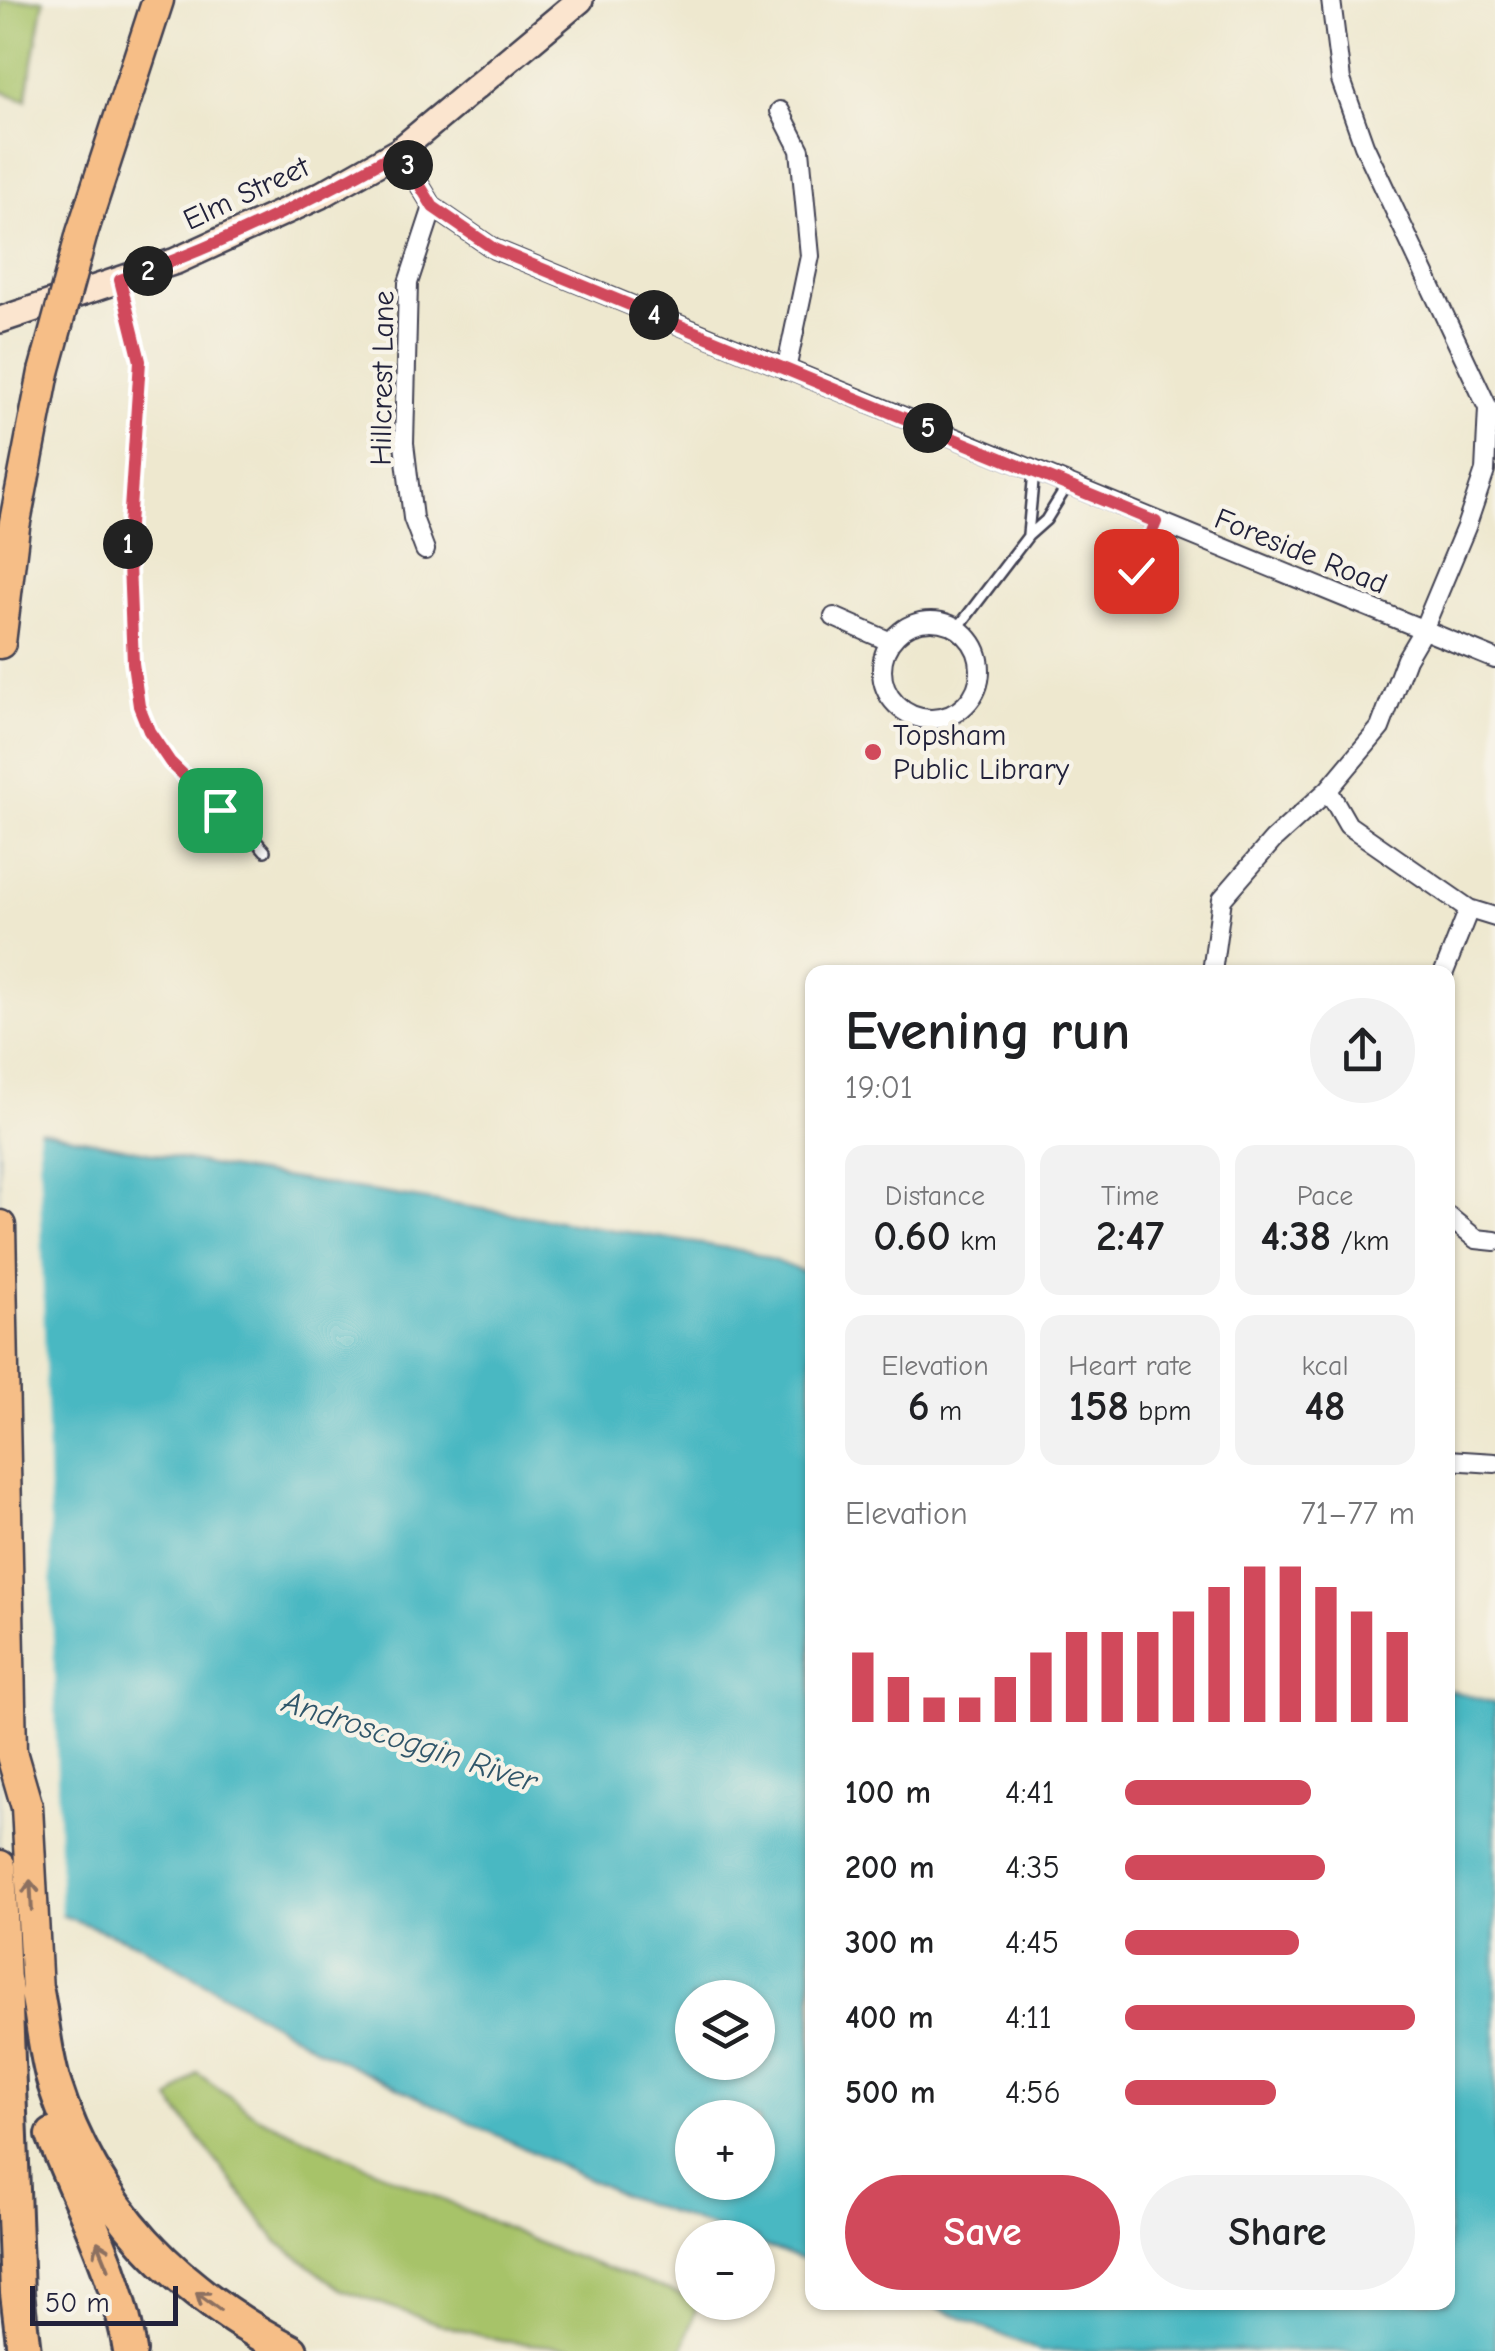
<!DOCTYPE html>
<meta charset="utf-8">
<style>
body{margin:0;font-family:"Comic Neue",sans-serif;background:#f2f2f2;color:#202124;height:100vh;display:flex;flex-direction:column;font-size:38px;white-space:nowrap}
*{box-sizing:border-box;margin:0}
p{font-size:32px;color:#757577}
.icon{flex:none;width:55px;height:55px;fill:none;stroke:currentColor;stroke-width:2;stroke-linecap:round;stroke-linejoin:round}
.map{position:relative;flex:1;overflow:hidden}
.sheet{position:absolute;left:805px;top:965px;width:650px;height:1345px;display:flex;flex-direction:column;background:#fff;border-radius:20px;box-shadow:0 2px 8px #0004}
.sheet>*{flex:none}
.tools{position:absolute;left:675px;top:1980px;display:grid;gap:20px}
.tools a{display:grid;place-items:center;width:100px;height:100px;border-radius:50%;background:#fff;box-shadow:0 2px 8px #0004;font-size:50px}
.scale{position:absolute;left:30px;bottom:25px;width:148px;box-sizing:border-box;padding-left:10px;border:5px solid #22223b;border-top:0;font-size:28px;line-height:35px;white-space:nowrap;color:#22223b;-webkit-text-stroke:8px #f7f3e8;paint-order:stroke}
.pin{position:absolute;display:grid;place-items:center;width:85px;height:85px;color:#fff;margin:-42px;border-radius:20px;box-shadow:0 5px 15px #0006}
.km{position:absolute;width:50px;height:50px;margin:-25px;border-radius:50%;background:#222;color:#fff;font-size:28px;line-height:50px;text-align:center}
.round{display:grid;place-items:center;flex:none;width:105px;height:105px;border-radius:52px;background:#f2f2f2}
.summary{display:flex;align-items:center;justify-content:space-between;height:170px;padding:0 40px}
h1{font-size:55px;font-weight:600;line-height:75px}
.metrics{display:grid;grid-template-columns:repeat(3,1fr);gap:15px;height:170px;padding:10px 40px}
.metrics div{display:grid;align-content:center;border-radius:20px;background:#f2f2f2;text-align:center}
.metrics b{font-size:42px;font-weight:600}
.metrics small{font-size:28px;font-weight:400}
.metrics p{font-size:28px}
.chart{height:280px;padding:20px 40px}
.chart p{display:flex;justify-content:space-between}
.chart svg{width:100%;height:180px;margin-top:10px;stroke:#d1495b;stroke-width:6}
.cta{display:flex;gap:20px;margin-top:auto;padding:20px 40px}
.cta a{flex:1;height:115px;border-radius:60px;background:#d1495b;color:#fff;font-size:40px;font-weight:600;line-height:115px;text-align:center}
.cta a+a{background:#f2f2f2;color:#202124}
ul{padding:0 40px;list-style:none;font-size:32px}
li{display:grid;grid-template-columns:160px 120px 1fr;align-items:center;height:75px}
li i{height:25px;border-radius:12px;background:#d1495b}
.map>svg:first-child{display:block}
</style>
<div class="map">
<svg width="1495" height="2351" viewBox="0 0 1495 2351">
<rect width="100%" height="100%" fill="#f7f3e8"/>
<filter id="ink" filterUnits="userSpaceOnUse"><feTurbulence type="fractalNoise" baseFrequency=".01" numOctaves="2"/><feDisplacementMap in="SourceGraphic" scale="20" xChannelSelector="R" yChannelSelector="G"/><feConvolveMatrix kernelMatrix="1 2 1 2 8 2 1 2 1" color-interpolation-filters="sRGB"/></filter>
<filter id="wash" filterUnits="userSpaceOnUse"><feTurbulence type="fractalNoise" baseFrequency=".0048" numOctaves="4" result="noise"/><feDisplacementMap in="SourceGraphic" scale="40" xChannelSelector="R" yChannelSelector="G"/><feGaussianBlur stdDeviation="2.25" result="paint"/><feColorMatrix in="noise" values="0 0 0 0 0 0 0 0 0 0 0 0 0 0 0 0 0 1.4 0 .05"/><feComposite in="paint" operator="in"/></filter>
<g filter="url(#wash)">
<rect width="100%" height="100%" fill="#eee8cf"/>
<path fill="#a7c369" stroke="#647252" stroke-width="2.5" d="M0 0H44L26 100 0 91Z
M197 2073 258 2117 548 2247 692 2299V2302L698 2303 682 2351H600L501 2341 439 2324 340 2289 278 2242 170 2100Z"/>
<path fill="#4ab8c2" stroke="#366d7e" stroke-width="2.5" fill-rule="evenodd" d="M0 1122 220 1167 752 1252 812 1275V2263L758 2244V2238L740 2237 626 2197 319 2050 138 1944 0 1892ZM692 1998H758V2062H692ZM692 2118H758V2182H692Z
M1448 1690 1495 1703V2351H1040L926 2303 1448 2302Z"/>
<path fill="#eee8cf" d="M0 1117 38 1123 61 1920 0 1897Z"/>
</g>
<g filter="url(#ink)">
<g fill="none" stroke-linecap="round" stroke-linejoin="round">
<g stroke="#414051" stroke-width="14">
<path id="service" d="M120 282 141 361 128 540 133 663 139 706 149 731 170 762 247 830 265 851
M1028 534 1034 472
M1136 571 1157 522
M957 629 1028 536 1046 520 1067 486"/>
</g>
<g stroke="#414051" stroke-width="22">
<path id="minor" d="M780 111 800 150 810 256 786 370
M399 151 433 207 494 249 1495 659
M425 550 413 518 404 443 408 283 433 207
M834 617 891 642
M882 670a49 49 0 1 1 98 0a49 49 0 1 1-98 0Z
M1328 790 1348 825 1469 909 1495 917
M1212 972 1222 899 1273 840 1328 790 1380 728 1406 659 1423 630 1466 527 1485 471 1488 408 1364 145 1341 80 1331 0
M1444 972 1469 909
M1448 1216 1476 1239 1495 1241
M1448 1460 1495 1463"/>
</g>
<g stroke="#414051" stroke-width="30">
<path id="secondary" d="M0 320 176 261 321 195 399 151 580 0"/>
</g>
<g stroke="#414051" stroke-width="35">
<path id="trunk" d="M82 233 158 0
M0 643 14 527 44 372
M0 1226 11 1752 27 1807 37 1992
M0 1866 5 1983"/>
</g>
<g stroke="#414051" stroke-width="38">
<path id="motorway" d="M5 1983 17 2293 24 2351
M37 1992C43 2022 45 2053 54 2083 94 2209 176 2291 291 2351
M53 2135C81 2206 119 2275 130 2351"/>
</g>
<use href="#service" stroke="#fff" stroke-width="9"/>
<use href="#minor" stroke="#fff" stroke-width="18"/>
<use href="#secondary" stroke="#fbe5cf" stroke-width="25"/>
<use href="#trunk" stroke="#f6be87" stroke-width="30"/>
<use href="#motorway" stroke="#f6be87" stroke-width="32"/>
<g stroke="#414051" stroke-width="35" stroke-linecap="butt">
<path id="trunk-bridge" d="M44 372 82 233"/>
</g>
<use href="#trunk-bridge" stroke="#f6be87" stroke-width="30"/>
</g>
<defs><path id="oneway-shaft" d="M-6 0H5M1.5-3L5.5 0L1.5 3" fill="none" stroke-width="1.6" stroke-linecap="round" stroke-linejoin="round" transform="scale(2.5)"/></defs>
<g stroke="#8c7061">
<use href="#oneway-shaft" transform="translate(31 1895) rotate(-93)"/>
<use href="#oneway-shaft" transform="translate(103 2255) rotate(-112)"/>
<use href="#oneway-shaft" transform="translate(208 2301) rotate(-144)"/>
</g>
</g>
<g fill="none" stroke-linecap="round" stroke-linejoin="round" filter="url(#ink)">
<g stroke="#fff" stroke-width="20">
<path id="route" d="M220 810 170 762 149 731 139 706 133 663 128 540 140 361 120 280C218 247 309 202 399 151L433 207 494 249 1156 522 1136 571"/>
</g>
<use href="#route" stroke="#d1495b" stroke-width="12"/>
</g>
<circle fill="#d1495b" stroke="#f7f3e8" stroke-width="4" cx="873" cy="752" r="10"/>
<g text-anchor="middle" stroke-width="9" stroke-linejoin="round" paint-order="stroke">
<g font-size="30" fill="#22223b" stroke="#f7f3e8">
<text transform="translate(246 193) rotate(-25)" y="10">Elm Street</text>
<text transform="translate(382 378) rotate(-89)" y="10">Hillcrest Lane</text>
<text transform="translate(1301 551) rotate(22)" y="10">Foreside Road</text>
</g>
<g font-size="30" fill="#22223b" stroke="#f7f3e8" text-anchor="start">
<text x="893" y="745">Topsham<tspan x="893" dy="34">Public Library</tspan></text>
</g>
<g font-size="32" font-style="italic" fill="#30566a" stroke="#f7f3e8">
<text transform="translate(410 1741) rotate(18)" y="11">Androscoggin River</text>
</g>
</g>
</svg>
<div class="tools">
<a><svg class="icon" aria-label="layers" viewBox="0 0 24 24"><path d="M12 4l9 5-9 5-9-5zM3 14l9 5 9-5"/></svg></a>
<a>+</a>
<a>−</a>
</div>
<div class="scale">50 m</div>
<div class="pin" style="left:220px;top:810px;background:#1e9e55"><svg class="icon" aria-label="arrive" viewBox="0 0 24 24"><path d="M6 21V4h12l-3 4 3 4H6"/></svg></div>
<div class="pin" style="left:1136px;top:571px;background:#d93025"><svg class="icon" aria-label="check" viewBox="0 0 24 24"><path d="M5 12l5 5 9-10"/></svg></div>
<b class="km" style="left:128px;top:544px">1</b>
<b class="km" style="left:148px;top:271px">2</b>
<b class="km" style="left:408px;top:165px">3</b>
<b class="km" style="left:654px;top:315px">4</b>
<b class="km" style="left:928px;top:428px">5</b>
<section class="sheet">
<div class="summary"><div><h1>Evening run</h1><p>19:01</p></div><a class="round"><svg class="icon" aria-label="share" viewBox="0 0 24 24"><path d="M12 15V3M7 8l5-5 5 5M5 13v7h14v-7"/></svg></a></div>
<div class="metrics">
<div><p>Distance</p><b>0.60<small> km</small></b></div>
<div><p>Time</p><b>2:47</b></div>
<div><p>Pace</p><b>4:38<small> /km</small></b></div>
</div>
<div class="metrics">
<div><p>Elevation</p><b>6<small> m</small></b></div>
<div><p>Heart rate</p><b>158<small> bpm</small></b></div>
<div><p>kcal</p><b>48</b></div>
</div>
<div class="chart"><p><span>Elevation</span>71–77 m</p>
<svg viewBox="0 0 160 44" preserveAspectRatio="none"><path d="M5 44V27M15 44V33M25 44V38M35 44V38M45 44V33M55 44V27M65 44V22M75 44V22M85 44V22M95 44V17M105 44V11M115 44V6M125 44V6M135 44V11M145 44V17M155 44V22"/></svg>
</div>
<ul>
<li><b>100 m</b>4:41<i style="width:64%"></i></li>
<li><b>200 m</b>4:35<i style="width:69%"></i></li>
<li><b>300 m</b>4:45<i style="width:60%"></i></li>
<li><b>400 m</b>4:11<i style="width:100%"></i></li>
<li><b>500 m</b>4:56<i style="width:52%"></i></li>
</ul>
<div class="cta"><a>Save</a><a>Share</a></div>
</section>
</div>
